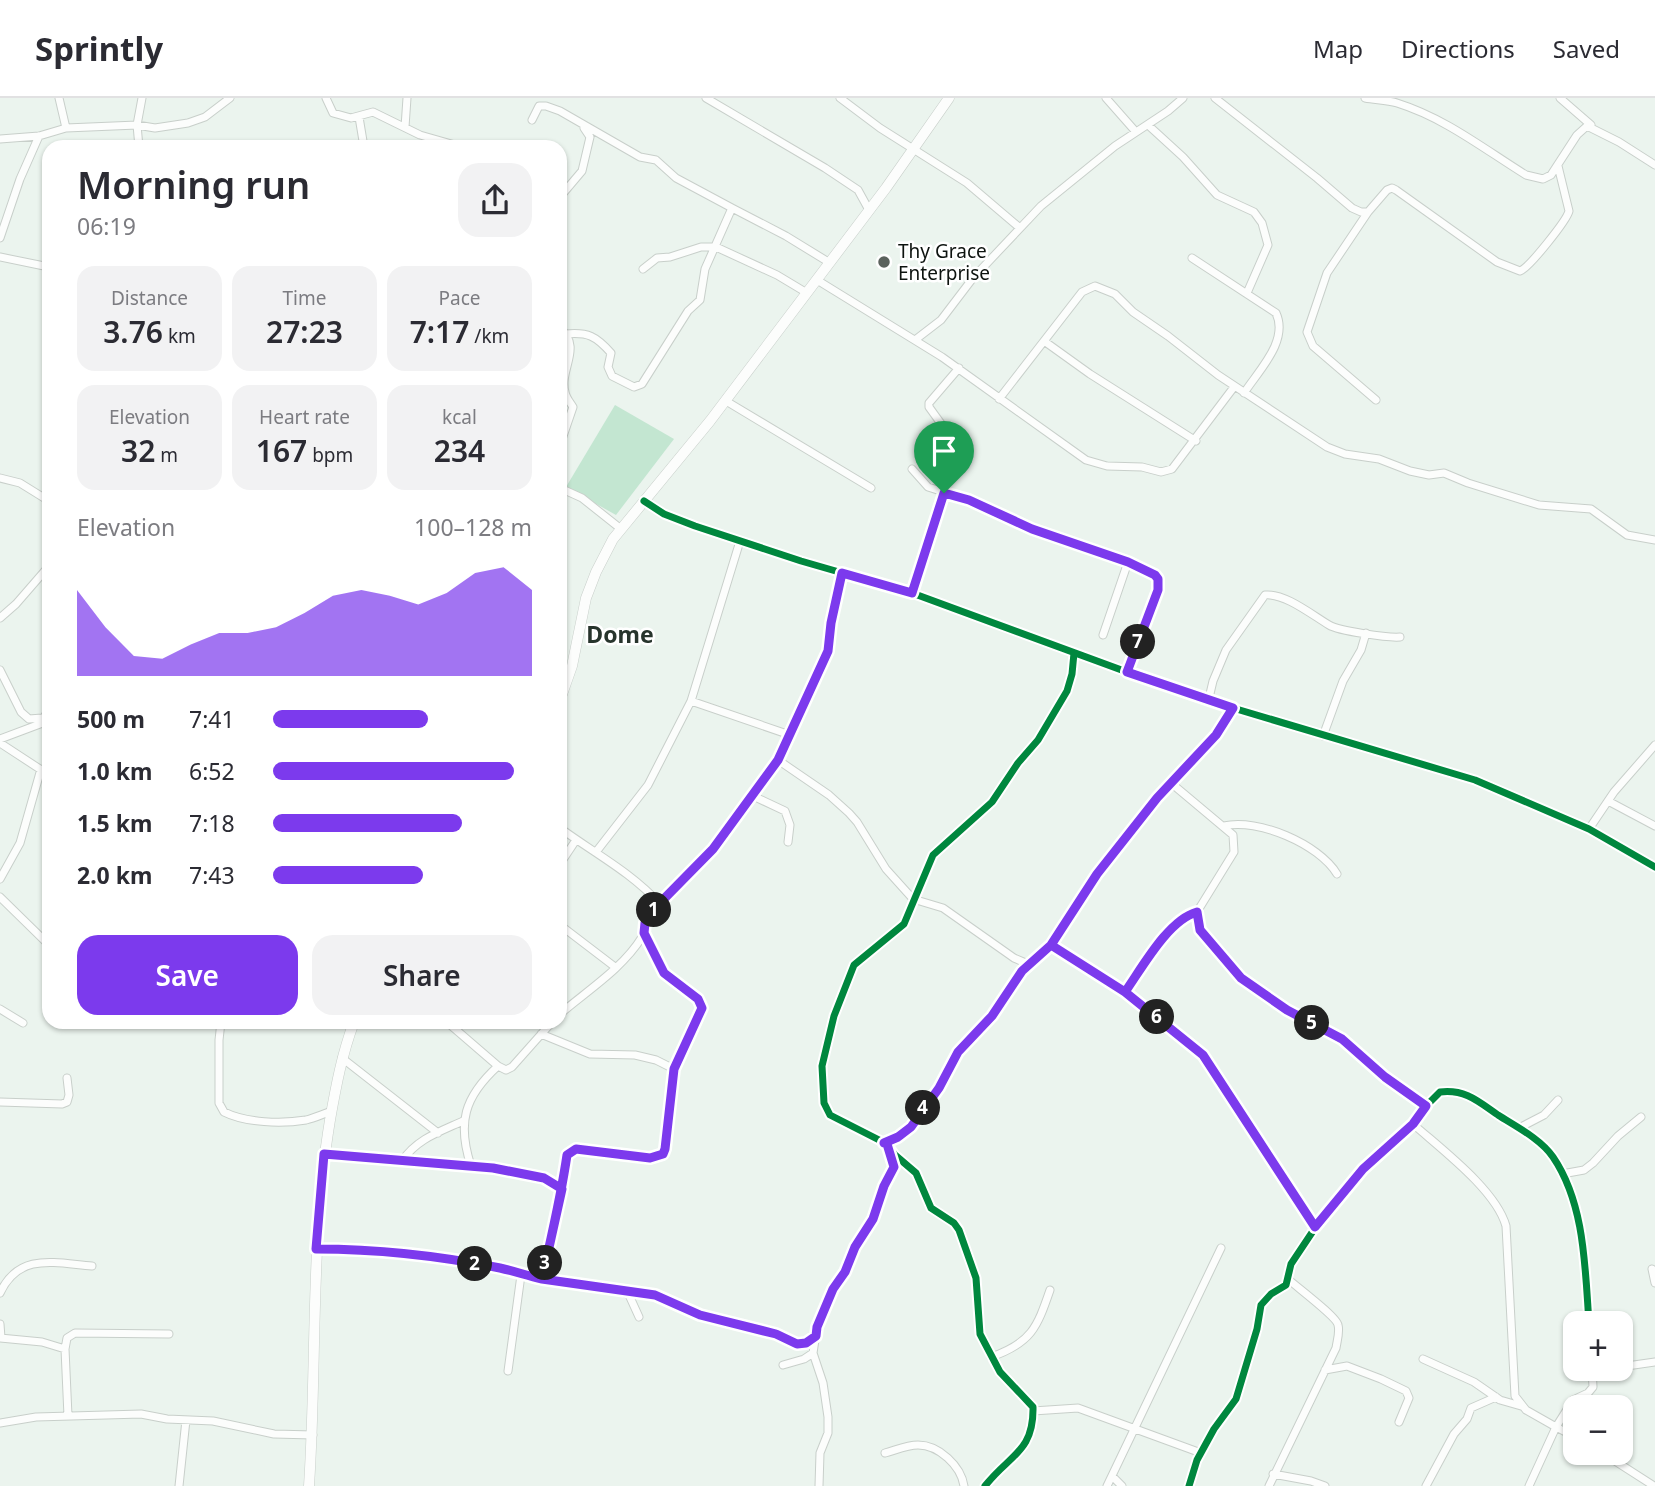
<!DOCTYPE html>
<meta charset="utf-8">
<style>
body{margin:0;font-family:"Noto Sans",sans-serif;background:#f2f2f3;color:#2b2b33;height:100vh;display:flex;flex-direction:column;font-size:26px;white-space:nowrap}
*{box-sizing:border-box;margin:0}
p{font-size:23px;color:#7c7c81}
.icon{flex:none;width:38px;height:38px;fill:none;stroke:currentColor;stroke-width:2;stroke-linecap:round;stroke-linejoin:round}
.map{position:relative;flex:1;overflow:hidden}
.side{position:absolute;left:42px;top:42px;width:525px;height:889px;display:flex;flex-direction:column;background:#fff;border-radius:21px;box-shadow:0 2px 5px #0004}
.side>*{flex:none}
.controls{position:absolute;left:1563px;top:1213px;display:grid;gap:14px}
.controls a{display:grid;place-items:center;width:70px;height:70px;border-radius:14px;background:#fff;box-shadow:0 2px 5px #0004;font-size:35px}
.pin{position:absolute;display:grid;place-items:center;width:60px;height:60px;color:#fff;margin:-72px -30px;border-radius:50% 50% 50% 0;rotate:-45deg;box-shadow:0 0 7px #0007}
.pin .icon{rotate:45deg}
.km{position:absolute;width:35px;height:35px;margin:-18px;border-radius:50%;background:#222;color:#fff;font-size:19px;line-height:35px;text-align:center}
.round{display:grid;place-items:center;flex:none;width:74px;height:74px;border-radius:21px;background:#f2f2f3}
.overview{display:flex;align-items:center;justify-content:space-between;height:119px;padding:0 35px}
h1{font-size:38px;font-weight:600;line-height:52px}
.stats{display:grid;grid-template-columns:repeat(3,1fr);gap:10px;height:119px;padding:7px 35px}
.stats div{display:grid;align-content:center;border-radius:18px;background:#f2f2f3;text-align:center}
.stats b{font-size:30px;font-weight:600}
.stats small{font-size:19px;font-weight:400}
.stats p{font-size:19px}
.chart{height:196px;padding:14px 35px}
.chart p{display:flex;justify-content:space-between}
.chart svg{width:100%;height:126px;margin-top:7px;fill:#7c3aed;opacity:.7}
.cta{display:flex;gap:14px;margin-top:auto;padding:14px 35px}
.cta a{flex:1;height:80px;border-radius:21px;background:#7c3aed;color:#fff;font-size:28px;font-weight:600;line-height:80px;text-align:center}
.cta a+a{background:#f2f2f3;color:#2b2b33}
ul{padding:0 35px;list-style:none;font-size:23px}
li{display:grid;grid-template-columns:112px 84px 1fr;align-items:center;height:52px}
li i{height:18px;border-radius:9px;background:#7c3aed}
header{display:flex;align-items:center;gap:42px;box-sizing:border-box;height:98px;padding:0 35px;background:#fff;border-bottom:2px solid #e1e1e2}
header strong{font-size:33px}
nav{display:flex;gap:38px;margin-inline-start:auto;font-size:24px}
.map>svg:first-child{display:block}
</style>
<header>
<strong>Sprintly</strong>
<nav><a>Map</a><a>Directions</a><a>Saved</a></nav>
</header>
<div class="map">
<svg width="1655" height="1388" viewBox="0 0 1655 1388">
<rect width="100%" height="100%" fill="#ebf4ee"/>
<path fill="#c3e6d1" d="M615 307 674 341 616 417 566 389Z"/>
<g fill="none" stroke-linecap="round" stroke-linejoin="round">
<g stroke="#c8cfca" stroke-width="9">
<path id="street" d="M59 0 66 30
M326 0 333 15 351 20 373 14 420 37 462 49
M706 0 825 70 858 92 869 112
M840 0 880 30 967 85 1020 130
M1106 0 1136 34
M1215 0 1317 80 1352 110 1361 114H1368L1387 92 1392 90 1396 92 1497 164 1520 173C1529 170 1567 122 1569 113L1558 68
M1365 0C1376 2 1387 2 1397 5 1445 20 1484 51 1526 77L1543 81 1551 77 1577 37 1587 28 1619 44 1655 67
M1560 0 1591 27
M359 19 363 43 362 49
M532 22 539 8H546L560 13 640 59 656 62 676 80 732 110 705 171 700 202 688 213 642 286 634 289 612 278 608 269 611 255C596 238 588 234 566 236
M1148 27 1183 59 1217 97 1254 114 1262 125 1268 147 1247 195
M405 29 407 0
M0 41 39 38 66 30 137 27 155 30 188 25 205 19 230 0
M139 49 137 27 142 0
M560 99 582 73 590 39 584 30
M732 110 786 138 830 165
M1368 114 1327 175 1307 234 1313 248 1376 302
M0 140 20 81 39 38
M0 159 49 169
M1192 160 1276 215C1289 243 1259 272 1244 295
M643 171 657 160 670 159 701 149H716L777 177 807 195
M817 182 942 259 1086 362 1107 368 1142 369 1161 374 1172 371 1234 289
M560 230C583 250 559 271 565 294 566 300 570 304 573 309L560 347
M915 242 941 222 973 180 1041 108 1115 48 1168 13 1183 0
M1044 243 1090 276 1196 343
M999 301 1082 194 1095 188 1115 196 1133 214 1168 238 1218 277 1327 349 1345 356 1379 361 1410 373 1429 377 1444 375 1468 385 1539 407 1591 411 1627 437 1655 442
M726 303 871 390
M912 371 928 389 969 402 1037 433 1128 464 1155 477 1158 481V492L1127 574
M0 380 20 385 49 403
M560 390 582 400 621 431
M644 403 664 416 695 428 801 463 912 495 1127 574 1233 610 1475 682 1589 731 1655 769
M912 495 944 395 948 362 942 327 929 309V305L959 270
M0 520 16 506 49 468
M1103 537 1128 464
M0 572 21 614 29 621 42 620
M1209 600 1213 583 1226 552 1265 497C1285 495 1312 517 1329 527 1339 533 1388 540 1400 539
M691 603 790 637
M1323 638 1343 583 1361 552 1366 535
M0 641 40 626 49 611
M0 645 49 677
M778 662 829 697 849 715 857 724 886 771 913 801 943 810 1014 860 1028 866
M1171 685 1233 737 1234 754 1197 814 1200 832 1241 880 1287 912 1342 941 1385 979 1426 1008
M753 698 785 713 790 727 788 744
M1608 703 1655 728
M1224 728C1258 720 1319 746 1337 776
M560 730C594 755 631 774 660 806
M1589 731 1614 694 1655 647
M596 754 648 687 691 603 740 443
M560 766 576 742
M0 781 20 745 41 671
M0 799 49 847
M560 827 615 869
M1051 847 1125 894 1203 957 1315 1130
M1125 894C1142 870 1168 822 1197 814
M0 911 23 925
M560 916C588 892 623 870 642 839 647 831 647 822 652 813L713 751 778 662 828 553 831 525 842 475
M221 924 219 942V1005L224 1014C246 1025 282 1026 306 1022 314 1020 323 1016 332 1013
M341 924 352 927
M447 924 498 968 506 972 512 969 552 924
M541 936 590 956 635 957 656 962 674 971
M342 960 438 1035
M0 1004 62 1006 67 1004 69 997 67 980
M1413 1026C1441 1051 1496 1092 1506 1128L1515 1298 1526 1312 1556 1329 1529 1388
M1519 1030 1544 1017 1558 1002
M884 1045 898 1039 911 1029 939 990 958 954 992 918 1022 873 1058 840 1097 776 1157 700 1216 637 1233 610
M324 1057 493 1070 544 1080 562 1091
M402 1063C417 1041 439 1034 463 1023
M471 1068C457 1025 464 999 498 968
M1562 1076 1584 1072 1593 1065 1618 1038 1641 1019
M316 1151 395 1155 502 1171 542 1181 616 1191 629 1197 639 1219
M1652 1171 1655 1185
M542 1181 562 1091 567 1057 576 1051 650 1060 657 1059 665 1051 674 971 702 910C698 894 676 889 666 876 657 865 651 848 644 835
M625 1194 655 1197 700 1218 776 1236 797 1246 806 1245 816 1239
M0 1195C19 1154 55 1165 92 1168
M0 1226 1 1240
M0 1240 42 1244 65 1251 68 1318
M65 1251 67 1240 75 1235 169 1236
M813 1255 823 1285 828 1319V1335L820 1355 819 1388
M991 1259C1031 1245 1037 1230 1050 1192
M1423 1261 1474 1284 1500 1302 1521 1308
M783 1267 804 1261 813 1255 817 1229 833 1191 845 1174 861 1138 873 1121 884 1088 894 1069 890 1054
M1620 1269 1655 1264
M1325 1272 1347 1268 1381 1281 1406 1293 1409 1300 1399 1324
M508 1273 521 1177
M1592 1273 1610 1270
M1033 1313 1078 1310 1201 1355
M0 1325 36 1319 141 1316 167 1321 213 1323 274 1336 313 1337
M1575 1339 1556 1329 1573 1302 1588 1295 1593 1289 1592 1270
M1601 1354 1654 1388
M885 1355C896 1352 907 1347 918 1347 939 1347 961 1368 964 1388
M1273 1376 1311 1383 1325 1388
M1112 1378 1122 1388
M179 1388 186 1322
M985 1388C1009 1357 1034 1354 1033 1309L1000 1274 980 1236 976 1180 959 1132 954 1125 931 1110 916 1075 895 1057 887 1046 830 1017 824 1005 822 968 834 918 854 867 904 826 933 757 992 704 1018 665 1038 642 1067 593 1072 576 1074 555
M1107 1388 1221 1150
M1189 1388 1197 1362 1214 1331 1236 1301 1257 1231 1261 1207 1271 1196 1286 1187 1291 1166 1315 1130 1363 1071 1413 1026 1426 1008 1440 994C1465 991 1478 1003 1498 1017 1515 1028 1541 1041 1553 1059 1585 1106 1585 1170 1589 1225
M1269 1388 1336 1250C1337 1243 1340 1234 1338 1227 1337 1219 1298 1190 1288 1181
M1426 1388 1454 1336 1467 1321 1471 1310 1496 1299"/>
</g>
<g stroke="#c8cfca" stroke-width="11">
<path id="secondary" d="M560 602 572 568 586 500 596 474 613 441 710 323 886 90 949 0
M309 1388C317 1266 310 1143 330 1022 336 988 342 956 354 924"/>
</g>
<use href="#street" stroke="#fcfdfc" stroke-width="7"/>
<use href="#secondary" stroke="#fcfdfc" stroke-width="10"/>
<g stroke="#fff" stroke-width="11">
<path id="cycleway" d="M644 403 664 416 695 428 801 463 912 495 1127 574 1233 610 1475 682 1589 731 1655 769
M985 1388C1009 1357 1034 1354 1033 1309L1000 1274 980 1236 976 1180 959 1132 954 1125 931 1110 916 1075 895 1057 887 1046 830 1017 824 1005 822 968 834 918 854 867 904 826 933 757 992 704 1018 665 1038 642 1067 593 1072 576 1074 555
M1189 1388 1197 1362 1214 1331 1236 1301 1257 1231 1261 1207 1271 1196 1286 1187 1291 1166 1315 1130 1363 1071 1413 1026 1426 1008 1440 994C1465 991 1478 1003 1498 1017 1515 1028 1541 1041 1553 1059 1585 1106 1585 1170 1589 1225"/>
</g>
<use href="#cycleway" stroke="#00873e" stroke-width="7"/>
</g>
<g fill="none" stroke-linecap="round" stroke-linejoin="round">
<g stroke="#fff" stroke-width="14">
<path id="route" d="M944 395 912 495 842 475 831 525 828 553 778 662 713 751 652 813 645 825 644 835 664 875 698 901 702 910 674 971 665 1051 663 1056 650 1060 576 1051 567 1057C561 1099 551 1140 542 1181 528 1178 514 1173 500 1170 440 1158 377 1151 316 1151L324 1056 493 1070 544 1080 562 1091 542 1181 655 1197 700 1217 776 1236 797 1246 806 1245 816 1238 817 1229 833 1191 845 1174 855 1149 873 1121 884 1088 894 1069 887 1046 884 1045 898 1039 911 1029 939 990 958 954 992 918 1022 873 1051 847 1125 894C1142 870 1168 822 1197 814L1200 832 1241 880 1287 912 1342 941 1385 979 1426 1008 1413 1026 1363 1071 1315 1129 1203 957 1125 894 1051 847 1097 776 1157 700 1216 637 1233 610 1127 574 1158 492V481L1155 477 1128 464 1032 431 969 402 944 395"/>
</g>
<use href="#route" stroke="#7c3aed" stroke-width="9"/>
</g>
<circle fill="#5b625d" stroke="#fff" stroke-width="2.5" cx="884" cy="164" r="7"/>
<g text-anchor="middle" stroke-width="5" stroke-linejoin="round" paint-order="stroke">
<g font-size="19" fill="#0d130f" stroke="#fff" text-anchor="start">
<text x="898" y="160">Thy Grace<tspan x="898" dy="22">Enterprise</tspan></text>
</g>
<g font-size="23" font-weight="bold" fill="#27342c" stroke="#fff">
<text x="620" y="545">Dome</text>
</g>
</g>
</svg>
<div class="controls">
<a>+</a>
<a>−</a>
</div>
<div class="pin" style="left:944px;top:395px;background:#1e9e55"><svg class="icon" aria-label="arrive" viewBox="0 0 24 24"><path d="M6 21V4h12l-3 4 3 4H6"/></svg></div>
<b class="km" style="left:654px;top:812px">1</b>
<b class="km" style="left:475px;top:1166px">2</b>
<b class="km" style="left:545px;top:1165px">3</b>
<b class="km" style="left:923px;top:1010px">4</b>
<b class="km" style="left:1312px;top:925px">5</b>
<b class="km" style="left:1157px;top:919px">6</b>
<b class="km" style="left:1138px;top:544px">7</b>
<section class="side">
<div class="overview"><div><h1>Morning run</h1><p>06:19</p></div><a class="round"><svg class="icon" aria-label="share" viewBox="0 0 24 24"><path d="M12 15V3M7 8l5-5 5 5M5 13v7h14v-7"/></svg></a></div>
<div class="stats">
<div><p>Distance</p><b>3.76<small> km</small></b></div>
<div><p>Time</p><b>27:23</b></div>
<div><p>Pace</p><b>7:17<small> /km</small></b></div>
</div>
<div class="stats">
<div><p>Elevation</p><b>32<small> m</small></b></div>
<div><p>Heart rate</p><b>167<small> bpm</small></b></div>
<div><p>kcal</p><b>234</b></div>
</div>
<div class="chart"><p><span>Elevation</span>100–128 m</p>
<svg viewBox="0 0 160 44" preserveAspectRatio="none"><path d="M0 44V14L10 27L20 37L30 38L40 33L50 29L60 29L70 27L80 22L90 16L100 14L110 16L120 19L130 15L140 8L150 6L160 14V44z"/></svg>
</div>
<ul>
<li><b>500 m</b>7:41<i style="width:60%"></i></li>
<li><b>1.0 km</b>6:52<i style="width:93%"></i></li>
<li><b>1.5 km</b>7:18<i style="width:73%"></i></li>
<li><b>2.0 km</b>7:43<i style="width:58%"></i></li>
</ul>
<div class="cta"><a>Save</a><a>Share</a></div>
</section>
</div>
